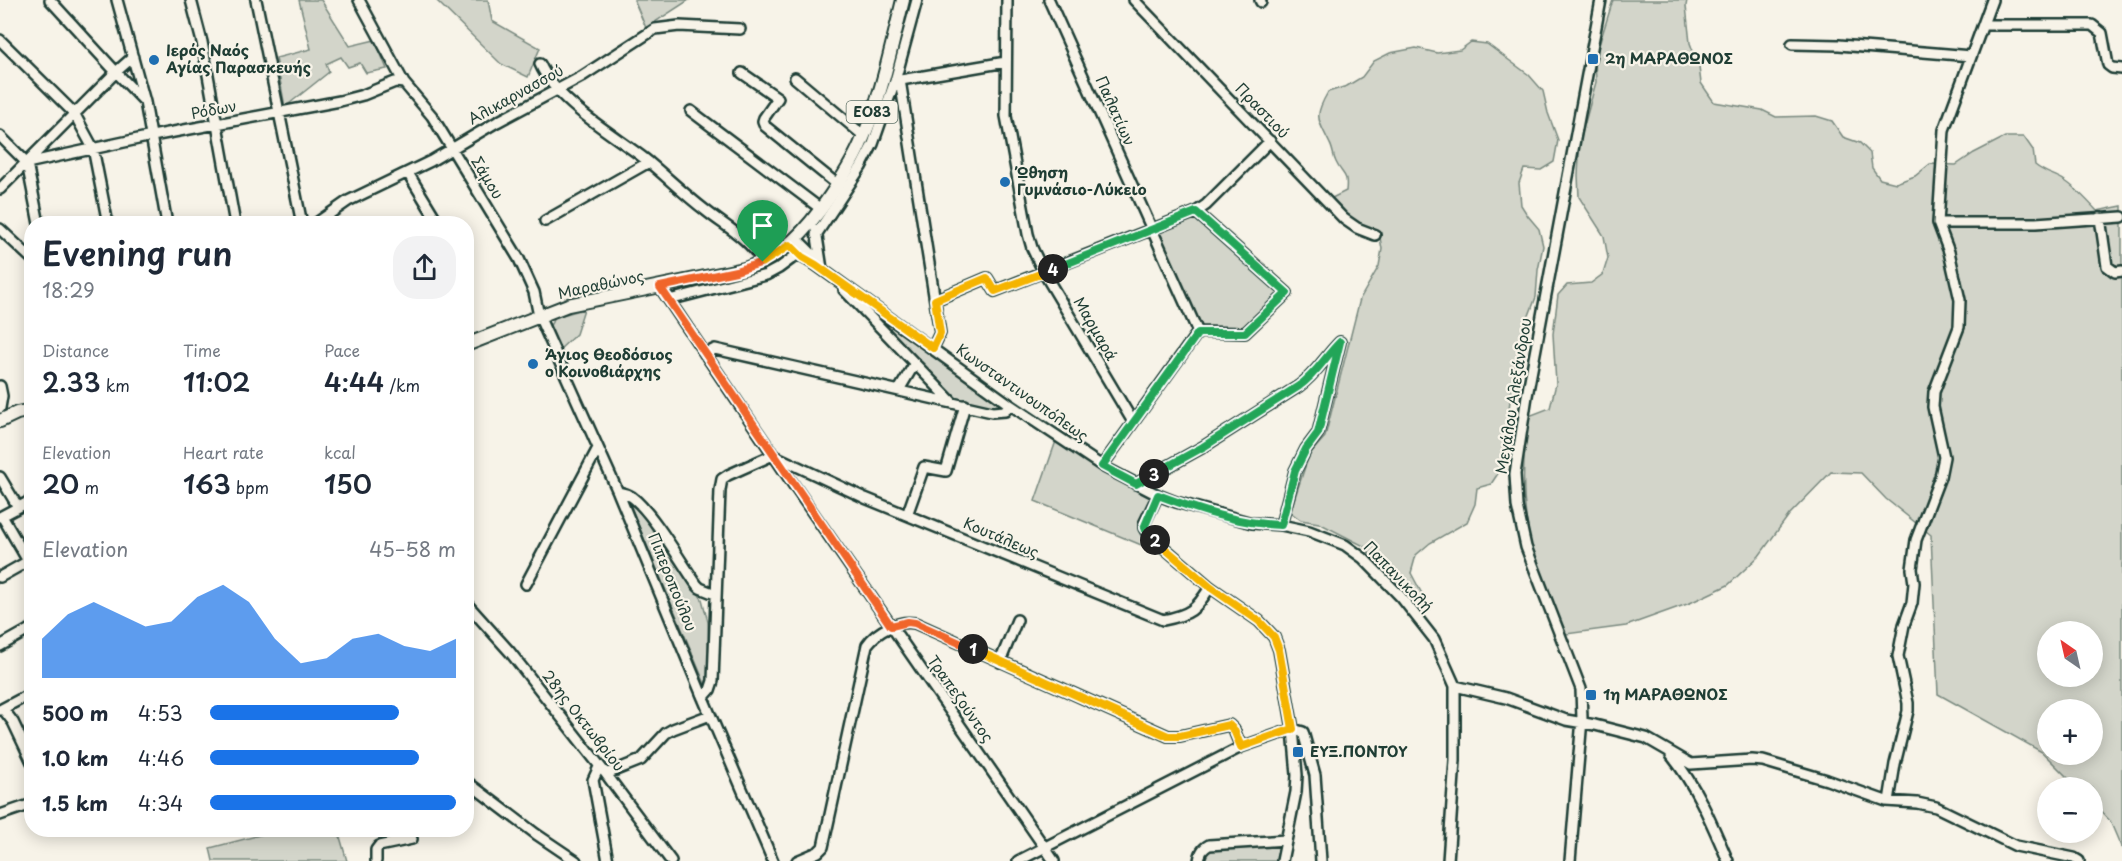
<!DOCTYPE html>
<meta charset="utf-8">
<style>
body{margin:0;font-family:"Playpen Sans",sans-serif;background:#f2f2f3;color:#1f2937;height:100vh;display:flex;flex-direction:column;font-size:22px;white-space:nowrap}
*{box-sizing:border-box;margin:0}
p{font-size:20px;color:#747a83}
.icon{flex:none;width:33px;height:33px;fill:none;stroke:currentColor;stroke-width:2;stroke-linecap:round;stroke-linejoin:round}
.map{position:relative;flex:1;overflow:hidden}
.details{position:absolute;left:24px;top:216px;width:450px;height:621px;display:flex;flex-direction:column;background:#fff;border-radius:24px;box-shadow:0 3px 15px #0003}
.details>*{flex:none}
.needle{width:39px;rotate:326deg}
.buttons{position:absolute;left:2037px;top:621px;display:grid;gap:12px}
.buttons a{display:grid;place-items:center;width:66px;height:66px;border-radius:50%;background:#fff;box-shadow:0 3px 15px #0003;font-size:30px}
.pin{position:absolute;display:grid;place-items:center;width:51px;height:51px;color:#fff;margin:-62px -26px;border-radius:50% 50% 50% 0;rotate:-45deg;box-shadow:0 0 6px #0007}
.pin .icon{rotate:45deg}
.km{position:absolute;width:30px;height:30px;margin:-15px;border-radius:50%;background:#222;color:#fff;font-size:16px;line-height:30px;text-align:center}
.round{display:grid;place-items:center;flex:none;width:63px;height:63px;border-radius:24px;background:#f2f2f3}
.summary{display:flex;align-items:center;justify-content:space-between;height:102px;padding:0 18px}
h1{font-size:33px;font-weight:600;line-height:45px}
.figures{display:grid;grid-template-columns:repeat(3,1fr);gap:9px;height:102px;padding:6px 18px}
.figures div{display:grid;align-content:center}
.figures b{font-size:26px;font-weight:600}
.figures small{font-size:16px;font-weight:400}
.figures p{font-size:16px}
.chart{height:168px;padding:12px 18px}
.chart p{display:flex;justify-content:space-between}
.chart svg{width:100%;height:108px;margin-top:6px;fill:#1a73e8;opacity:.7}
ul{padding:0 18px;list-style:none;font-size:20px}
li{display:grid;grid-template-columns:96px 72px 1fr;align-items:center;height:45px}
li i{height:15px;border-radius:8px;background:#1a73e8}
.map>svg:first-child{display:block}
</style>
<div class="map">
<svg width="2122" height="861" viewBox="0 0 2122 861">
<rect width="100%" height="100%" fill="#f7f3e8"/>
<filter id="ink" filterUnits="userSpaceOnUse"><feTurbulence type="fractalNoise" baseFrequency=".0167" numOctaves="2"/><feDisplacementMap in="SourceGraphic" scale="12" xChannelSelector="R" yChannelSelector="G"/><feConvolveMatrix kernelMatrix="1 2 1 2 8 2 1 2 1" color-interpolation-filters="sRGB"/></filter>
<g filter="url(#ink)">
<path fill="#d3d5ca" stroke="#79897f" stroke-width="1.5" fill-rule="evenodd" d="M299 0H321L350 46 375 40 387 69 366 73 360 63 348 67 341 57 326 64 329 72 285 107 276 58 311 49Z
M436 0H488L492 21 540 48 528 77 501 64Z
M634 0H689L646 28Z
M1613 0H1687L1686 6 1690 43 1699 67 1701 83 1714 102 1762 110 1776 117 1816 116 1832 121 1843 137 1860 143 1870 153 1872 168 1880 179 1896 183 1915 176 1930 164 1956 165 1974 153 2005 137H2024L2033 150 2035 165C2046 174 2055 174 2065 181 2077 189 2087 200 2097 211L2122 206V849L2110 821 2093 803 2092 788 2077 787 2042 752 1938 694 1931 535 1886 499 1861 473 1831 472 1789 515 1759 556 1728 585 1690 603 1626 626 1566 634C1558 614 1548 595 1540 575 1521 523 1520 469 1529 416L1550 408 1556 384 1553 334 1558 295 1567 285 1591 283 1603 274 1608 258 1604 236 1579 197 1578 175 1580 141 1596 82 1595 58ZM2048 632H2092V676H2048ZM2048 710H2092V754H2048Z
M1471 42 1487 44 1529 75 1543 91 1548 113 1558 140 1554 162 1541 170 1524 169 1519 183 1521 205 1528 216 1539 229 1543 246 1538 270 1536 297 1522 334 1514 371 1501 469 1491 484 1477 488 1475 504 1467 522 1430 543 1416 555 1411 573 1430 609 1421 611 1409 599 1391 569 1375 561 1364 546 1319 523 1301 520 1290 512 1309 455 1325 437 1360 299 1379 266 1382 249 1379 232C1354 224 1348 218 1330 199L1346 191C1348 172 1343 177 1336 162 1333 156 1333 149 1330 144 1318 119 1313 118 1328 92L1347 86 1362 77 1374 61 1390 53 1416 48 1437 53 1460 50Z
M1195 215 1282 293 1244 330 1200 329 1155 232Z
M862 303 997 402V405L992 407 955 399Z
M584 309 576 334 559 350 549 327 555 317Z
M1056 441 1099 468 1151 497C1140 520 1132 526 1151 549L1035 501Z
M633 506 651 524 702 599 708 622 709 673 705 684 631 507Z
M279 830H338L347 861H213L210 848Z
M1281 844 1277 861H1202L1203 856 1210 849Z"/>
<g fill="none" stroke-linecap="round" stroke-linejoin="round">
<g stroke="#1f3d34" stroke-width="14">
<path id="minor" d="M50 0 116 72 133 57
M117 0 145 102 167 224
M191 0 202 42 235 224
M256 0 302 224
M359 0 404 83 432 116 519 259 534 292 539 316 618 492 703 698 773 861
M1007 0 1006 116 1028 234 1032 248 1044 273 1133 422
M1049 0 1198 332
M1134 0 1344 219 1357 228 1375 235
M1260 0 1261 2
M1983 25H2092L2102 33 2108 65 2112 68 2122 69
M0 40 74 113 93 148 108 224
M1792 44 1839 45 1971 56
M540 64C557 103 613 134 645 159 666 176 684 194 705 210 726 227 749 238 763 262
M742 73 778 98 764 118 763 121 765 126 838 185
M795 78 864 136
M900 80 940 333 933 348
M895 81 1006 62
M691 111 821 209
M0 136 27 163 39 224
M27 163 152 136 340 101 363 95 395 82 404 83
M408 173 439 224
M0 189 116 72 143 100
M1196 212 1287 293 1245 333 1198 332
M2100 218 2107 266 2115 272 2122 271
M545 221 649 162
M1938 223H2036L2122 217
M315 224 348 201 431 161 497 122 581 77 655 29 679 26 740 29
M0 229 32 259
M816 230 822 269
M816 235 861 167 873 144 895 81 917 0
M797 239 811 253 816 265
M790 245 802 257 816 265 1009 404 1102 466 1158 495 1176 502 1252 523 1281 525 1309 531 1345 545 1363 558 1401 597 1434 639 1455 686V760L1448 861
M660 287 795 487 1054 861
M844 290 953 403
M669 300 766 275 779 268 798 254
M935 300 987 278 995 291 1196 212 1206 205 1270 141
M705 354 715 349 992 412 1005 411 1009 404
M0 386 2 396 0 408
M899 390 915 363
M1102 466 1198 332
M0 477 18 507
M1136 484 1203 447 1299 386C1316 374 1325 357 1340 342
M618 492C624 493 627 494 632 497 652 512 681 562 697 585L700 588 715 594
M1158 495 1144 524V528L1147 533 1210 587 1259 621 1274 637 1279 650 1293 729 1297 775 1296 792 1282 861
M907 515 924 467 946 471 965 405
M2 516 32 568
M0 517 32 500
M1281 525 1295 471 1306 449 1318 433 1340 342
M0 577 32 559
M526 584 598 448
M466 603 510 652 606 774 671 861
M0 646 32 628
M1000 662 1017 620
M1455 686 1506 698 1566 720 1595 725 1646 738 1691 764 1752 760 1763 761 1827 780 1886 801 1917 803 1936 807 2016 846 2074 858 2079 861
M703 698 710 690 713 681 720 490 722 479 728 475 773 455 865 498 1163 620C1190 615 1196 610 1210 587
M3 709 13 722 32 762
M0 710 32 693
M1671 755C1697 787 1712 824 1728 861
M599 767 593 780 608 861
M606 774 641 760 666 733 673 729 710 715
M466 781 536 834 576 861
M1889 801 1895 764 1908 711V703L1898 656 1904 625 1912 603 1914 583 1912 569 1916 540 1940 477 1944 457 1933 407 1934 392 1959 327 1960 300 1949 252 1938 223 1944 130 1992 0
M0 815 32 804
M376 861V850L379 846 412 839
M797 861 818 852 823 847 867 645C877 631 898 620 915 623L1168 736H1180L1229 725 1234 730 1241 747
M1018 861 1241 747 1293 729 1303 732 1315 775 1321 861
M1199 861C1200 853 1202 849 1209 845L1286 840
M1570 861 1582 719 1581 689 1526 547 1517 506 1515 474 1527 396 1601 0"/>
</g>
<g stroke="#1f3d34" stroke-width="16">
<path id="major" d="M466 345 568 305 744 269C784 256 807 230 830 196 841 180 852 163 860 145 881 99 891 48 903 0
M0 421 17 413 32 410"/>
</g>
<use href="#minor" stroke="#f7f3e8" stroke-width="9"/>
<use href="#major" stroke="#f7f3e8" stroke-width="12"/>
</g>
</g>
<g fill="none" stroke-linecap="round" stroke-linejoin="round" filter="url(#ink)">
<g stroke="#fff" stroke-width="12">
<path id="split-1" d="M763 262 736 271 660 287 891 626 908 622 915 623 973 649"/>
</g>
<g stroke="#fff" stroke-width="12">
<path id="split-2" d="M973 649 1168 736H1180L1229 725 1234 730 1241 747 1293 729 1279 650 1274 637 1259 621 1210 587 1155 540"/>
</g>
<g stroke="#fff" stroke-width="12">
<path id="split-3" d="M1154 474 1203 447 1299 386C1316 374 1325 357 1340 342L1318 433 1306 449 1295 471 1281 525C1239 524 1198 510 1158 495L1144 528 1155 540"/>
</g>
<g stroke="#fff" stroke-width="12">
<path id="split-4" d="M1053 269 1196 212 1287 293 1245 333H1198L1102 466 1136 484 1154 474"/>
</g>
<g stroke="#fff" stroke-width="12">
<path id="split-5" d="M763 262 790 245 802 257 816 265 933 348 940 333 935 300 987 278 995 291 1053 269"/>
</g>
<use href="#split-1" stroke="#f0652b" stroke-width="8"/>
<use href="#split-2" stroke="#f5b400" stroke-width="8"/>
<use href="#split-3" stroke="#22a559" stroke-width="8"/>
<use href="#split-4" stroke="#22a559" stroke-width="8"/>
<use href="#split-5" stroke="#f5b400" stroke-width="8"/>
</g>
<g fill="#1f6fb2" stroke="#f7f3e8" stroke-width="2">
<rect x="1587" y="53" width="12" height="12" rx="3"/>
<circle cx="154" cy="60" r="6"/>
<circle cx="1005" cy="182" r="6"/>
<circle cx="533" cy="364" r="6"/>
<rect x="1585" y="689" width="12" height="12" rx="3"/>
<rect x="1292" y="746" width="12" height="12" rx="3"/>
</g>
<g text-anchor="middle" stroke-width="4.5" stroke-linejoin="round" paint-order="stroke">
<rect fill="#f7f3e8" stroke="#60746a" stroke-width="1.5" x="846.5" y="101" width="51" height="22" rx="4.5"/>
<g font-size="14" font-weight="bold" fill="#1f3d34">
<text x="872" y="117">ΕΟ83</text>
</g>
<g font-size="15" font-weight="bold" fill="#1f3d34" stroke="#f7f3e8" text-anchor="start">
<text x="166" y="56">Ιερός Ναός<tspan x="166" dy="17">Αγίας Παρασκευής</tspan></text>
<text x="1605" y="64">2η ΜΑΡΑΘΩΝΟΣ</text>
<text x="1017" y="178">Ώθηση<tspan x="1017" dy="17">Γυμνάσιο-Λύκειο</tspan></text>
<text x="545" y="360">Άγιος Θεοδόσιος<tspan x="545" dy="17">ο Κοινοβιάρχης</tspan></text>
<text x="1603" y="700">1η ΜΑΡΑΘΩΝΟΣ</text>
<text x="1310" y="757">ΕΥΞ.ΠΟΝΤΟΥ</text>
</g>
<g font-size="15" fill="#1f3d34" stroke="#f7f3e8">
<text transform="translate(516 95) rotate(-29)" y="5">Αλικαρνασσού</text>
<text transform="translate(214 110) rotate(-10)" y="5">Ρόδων</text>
<text transform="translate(1115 111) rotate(66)" y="5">Παλατίων</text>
<text transform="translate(1262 111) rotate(46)" y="5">Πραστιού</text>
<text transform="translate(487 178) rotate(59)" y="5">Σάμου</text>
<text transform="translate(601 285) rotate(-12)" y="5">Μαραθώνος</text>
<text transform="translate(1095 329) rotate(60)" y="5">Μαρμαρά</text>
<text transform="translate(1022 393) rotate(35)" y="5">Κωνσταντινουπόλεως</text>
<text transform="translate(1514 396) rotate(-81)" y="5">Μεγάλου Αλεξάνδρου</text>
<text transform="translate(1001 538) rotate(23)" y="5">Κουτάλεως</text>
<text transform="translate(1398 577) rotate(46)" y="5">Παπανικολή</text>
<text transform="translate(672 582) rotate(68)" y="5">Πιπεροπούλου</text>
<text transform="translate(960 699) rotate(55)" y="5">Τραπεζούντος</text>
<text transform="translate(583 721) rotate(52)" y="5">28ης Οκτωβρίου</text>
</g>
</g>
</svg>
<div class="buttons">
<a><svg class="needle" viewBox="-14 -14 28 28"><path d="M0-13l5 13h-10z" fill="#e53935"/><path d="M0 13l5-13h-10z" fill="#747a83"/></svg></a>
<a>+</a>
<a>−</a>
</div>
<div class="pin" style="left:763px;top:262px;background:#1e9e55"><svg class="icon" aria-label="arrive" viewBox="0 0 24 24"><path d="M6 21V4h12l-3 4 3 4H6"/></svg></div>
<b class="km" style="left:973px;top:649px">1</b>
<b class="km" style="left:1155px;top:540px">2</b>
<b class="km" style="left:1154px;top:474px">3</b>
<b class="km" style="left:1053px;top:269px">4</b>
<section class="details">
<div class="summary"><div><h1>Evening run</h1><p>18:29</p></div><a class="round"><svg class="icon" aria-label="share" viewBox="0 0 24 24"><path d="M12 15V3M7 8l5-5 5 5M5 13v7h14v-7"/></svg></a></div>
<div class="figures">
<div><p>Distance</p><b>2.33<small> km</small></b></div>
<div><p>Time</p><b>11:02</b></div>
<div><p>Pace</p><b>4:44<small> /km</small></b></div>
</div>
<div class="figures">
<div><p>Elevation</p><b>20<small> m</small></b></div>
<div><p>Heart rate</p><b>163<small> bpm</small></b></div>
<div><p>kcal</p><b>150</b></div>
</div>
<div class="chart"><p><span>Elevation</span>45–58 m</p>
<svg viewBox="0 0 160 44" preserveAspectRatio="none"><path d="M0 44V28L10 18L20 13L30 18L40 23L50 21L60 11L70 6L80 13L90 28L100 38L110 36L120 28L130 26L140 31L150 33L160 28V44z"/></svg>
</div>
<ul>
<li><b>500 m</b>4:53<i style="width:77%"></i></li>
<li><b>1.0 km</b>4:46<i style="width:85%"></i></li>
<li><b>1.5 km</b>4:34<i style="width:100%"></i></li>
</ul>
</section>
</div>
